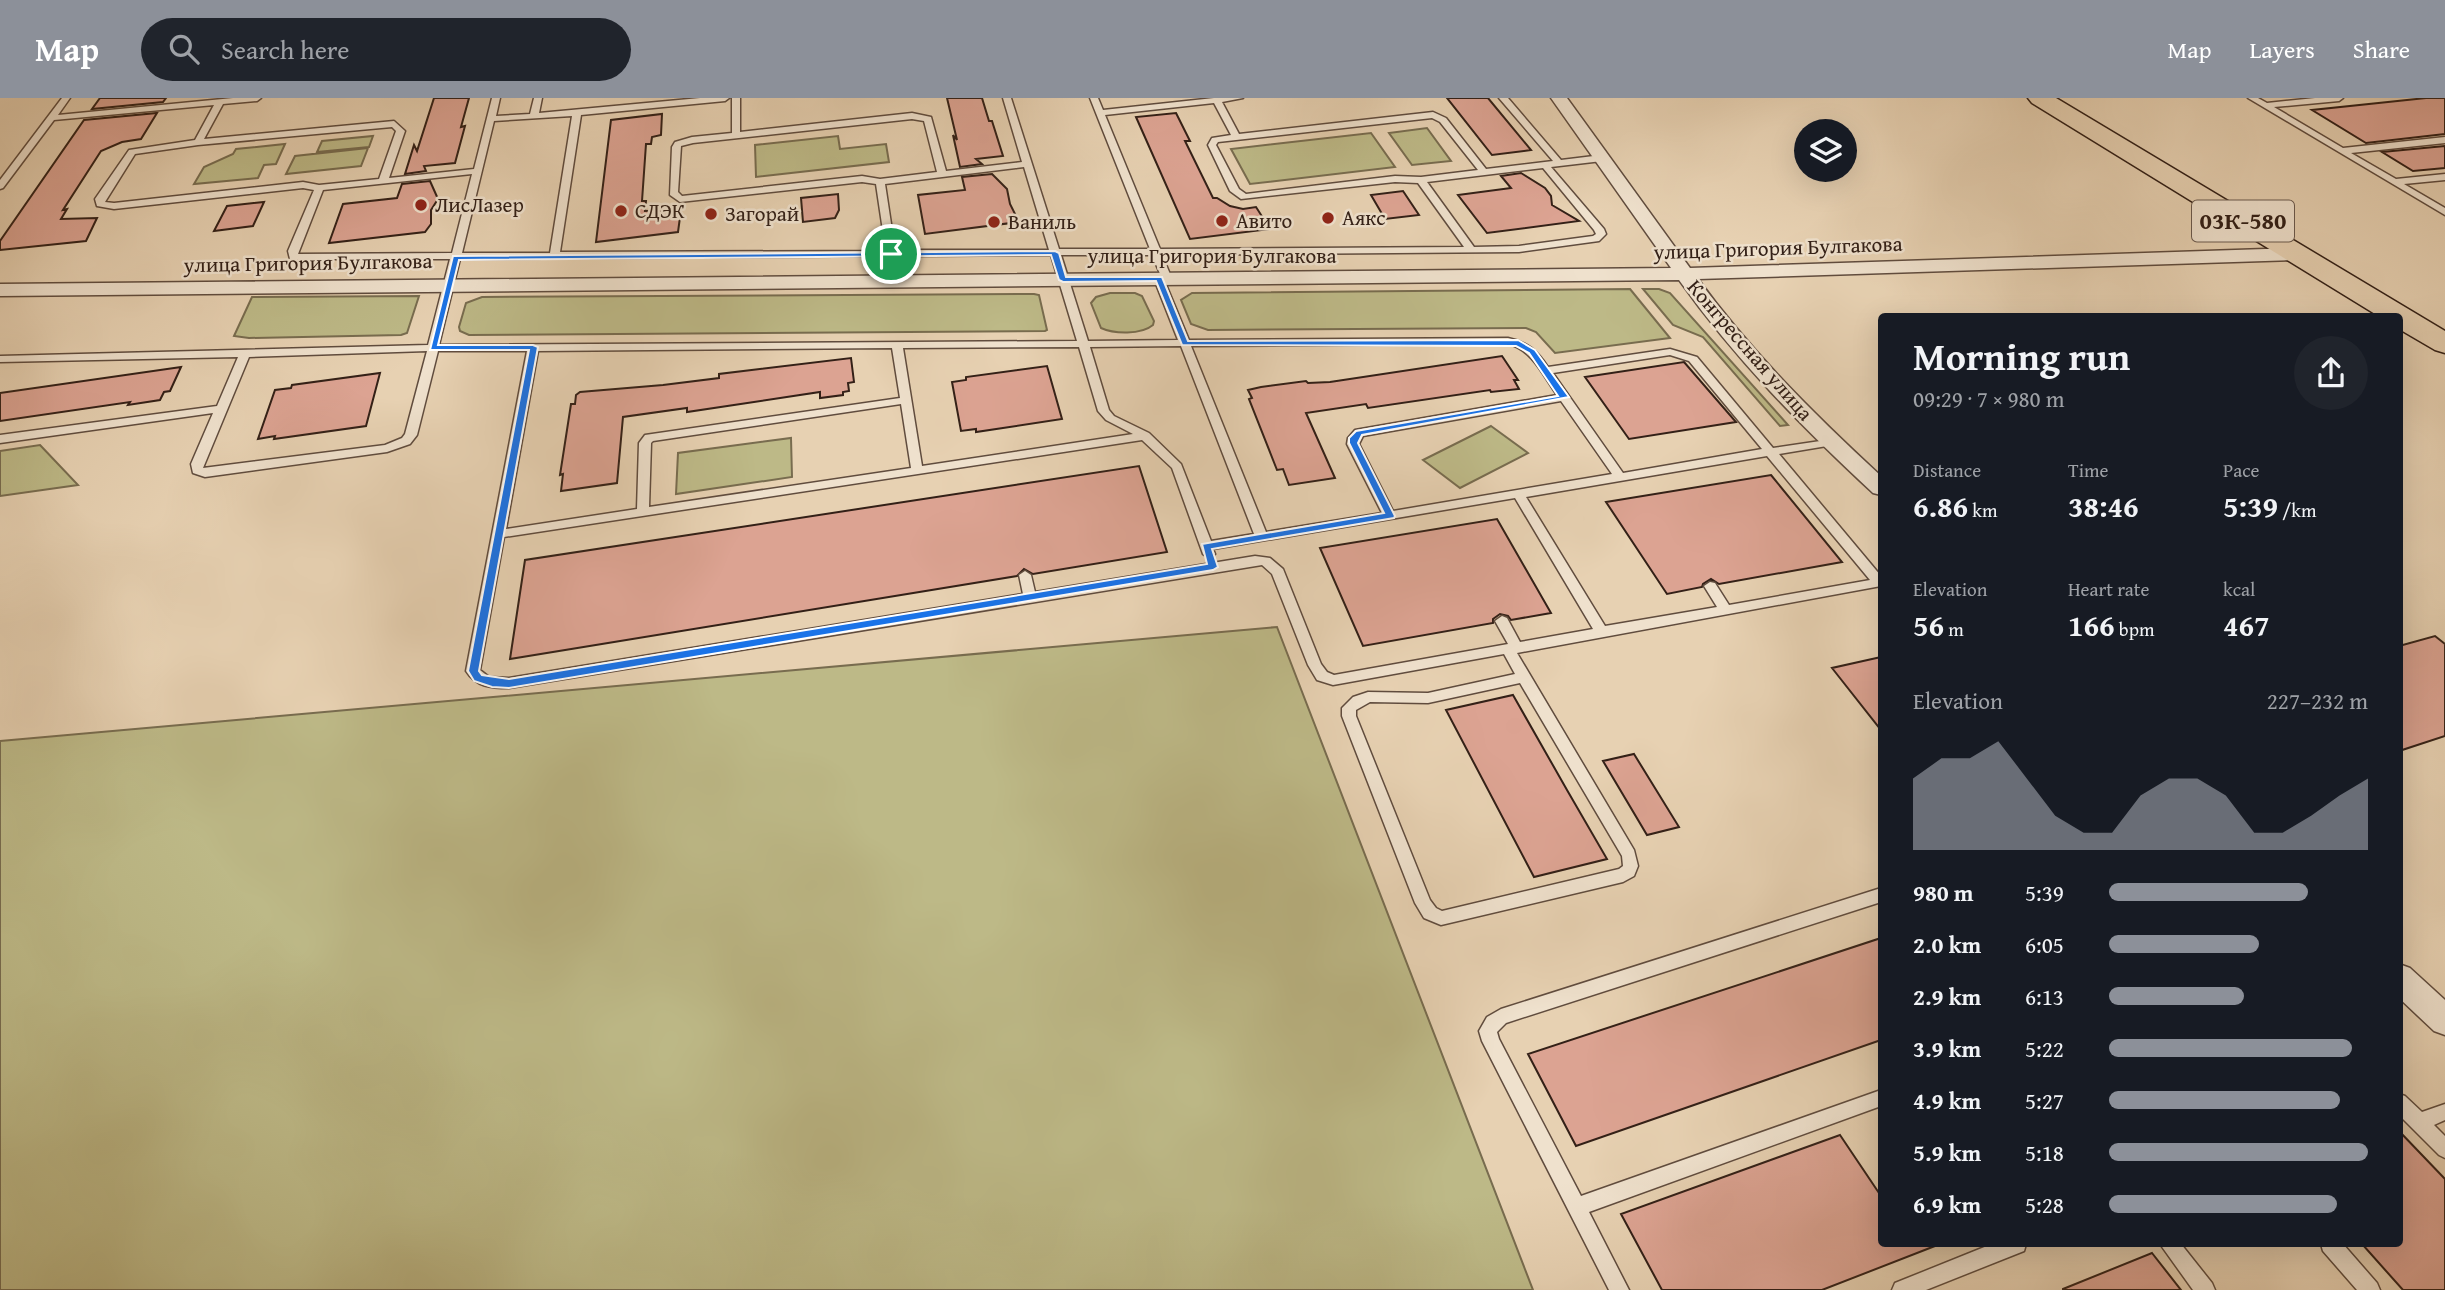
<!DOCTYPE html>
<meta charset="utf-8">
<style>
body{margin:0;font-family:"Gentium Book Plus",serif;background:#20242c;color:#f1f3f6;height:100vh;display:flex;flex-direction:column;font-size:26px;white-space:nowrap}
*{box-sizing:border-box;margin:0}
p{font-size:23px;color:#9ea1a6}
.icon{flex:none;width:38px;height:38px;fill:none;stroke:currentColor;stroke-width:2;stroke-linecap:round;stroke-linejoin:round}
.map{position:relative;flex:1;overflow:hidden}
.side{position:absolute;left:1878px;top:215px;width:525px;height:934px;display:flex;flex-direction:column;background:#171b24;border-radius:7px;box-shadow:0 7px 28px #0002}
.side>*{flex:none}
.tools{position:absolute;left:1794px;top:21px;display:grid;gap:14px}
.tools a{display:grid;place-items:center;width:63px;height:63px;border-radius:50%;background:#171b24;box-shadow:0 7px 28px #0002;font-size:35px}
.pin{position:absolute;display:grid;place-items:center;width:60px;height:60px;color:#fff;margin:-30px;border:4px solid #fff;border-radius:50%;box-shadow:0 2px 7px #0007}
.round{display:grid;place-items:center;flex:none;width:74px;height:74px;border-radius:37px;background:#20242c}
.overview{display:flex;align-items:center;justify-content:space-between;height:119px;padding:0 35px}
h1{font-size:38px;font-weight:700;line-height:52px}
.metrics{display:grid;grid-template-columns:repeat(3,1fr);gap:10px;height:119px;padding:7px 35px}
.metrics div{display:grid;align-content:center}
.metrics b{font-size:30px;font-weight:700}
.metrics small{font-size:19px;font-weight:400}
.metrics p{font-size:19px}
.chart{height:196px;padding:14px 35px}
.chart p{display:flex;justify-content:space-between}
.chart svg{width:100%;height:126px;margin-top:7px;fill:#8c9099;opacity:.7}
ul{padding:0 35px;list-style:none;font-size:23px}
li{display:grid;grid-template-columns:112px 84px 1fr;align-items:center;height:52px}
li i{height:18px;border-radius:9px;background:#8c9099}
header{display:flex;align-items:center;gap:42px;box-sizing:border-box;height:98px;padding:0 35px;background:#8c9099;color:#fff}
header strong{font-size:33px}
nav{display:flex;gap:38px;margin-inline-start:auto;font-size:24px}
.search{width:490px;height:63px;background:#20242c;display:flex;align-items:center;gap:18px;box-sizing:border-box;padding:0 24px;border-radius:38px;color:#9ea1a6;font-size:26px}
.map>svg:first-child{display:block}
</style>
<header>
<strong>Map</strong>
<div class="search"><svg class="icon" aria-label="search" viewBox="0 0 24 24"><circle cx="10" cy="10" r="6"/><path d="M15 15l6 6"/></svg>Search here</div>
<nav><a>Map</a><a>Layers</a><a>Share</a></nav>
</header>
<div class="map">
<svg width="2445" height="1192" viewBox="0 0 2445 1192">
<rect width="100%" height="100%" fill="#e7d1b2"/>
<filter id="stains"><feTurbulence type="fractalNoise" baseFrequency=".00286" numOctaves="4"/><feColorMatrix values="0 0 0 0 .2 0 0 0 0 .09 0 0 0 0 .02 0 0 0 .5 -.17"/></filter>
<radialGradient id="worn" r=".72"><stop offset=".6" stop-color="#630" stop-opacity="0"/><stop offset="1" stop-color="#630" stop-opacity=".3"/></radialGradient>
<path fill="#bdb987" stroke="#786c4f" stroke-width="2" d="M1427 30 1451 63 1412 67 1389 35Z
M1371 35 1395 69 1250 86 1231 51Z
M373 38 369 49 317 54 322 43Z
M838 38 840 51 886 46 889 64 756 79 755 47Z
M285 46 276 66 264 67 258 80 194 86 204 69 233 56 236 51Z
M368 50 361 68 286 76 295 58Z
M1630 191 1670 240 1555 255 1536 234 1526 230 1208 232 1191 226 1181 202 1192 195Z
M1643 191H1659L1670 195 1788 327 1780 328 1703 239 1673 227Z
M1110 195H1135L1142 198 1154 223 1153 227C1141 237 1114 236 1101 230L1091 205 1096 199Z
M1034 196 1039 197 1047 232 1045 233 469 237 460 233 459 229 466 205 482 199Z
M419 198 407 235 401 237 249 240 234 238 252 199Z
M1491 328 1528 355 1460 390 1423 362Z
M791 340 792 379 676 396 678 355Z
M40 347 78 387 0 398V353Z
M1277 529 1533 1192H0V643Z"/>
<path fill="#dca392" stroke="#332017" stroke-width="2" d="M100 0H166L163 4 92 11Z
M434 0H469L461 29 465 28 455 65 424 68 426 73 405 76 414 47 417 53Z
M947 0H982L989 23H992L1003 58 976 61 982 66 960 69 953 37 957 42Z
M1447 0H1488L1531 52 1492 57Z
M2426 0H2445V36L2366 45 2312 12Z
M157 15 141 41 122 44 101 53 63 112 67 111 61 121 97 120 86 143 0 152V143L84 22Z
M1176 15 1190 43H1185L1213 100H1217L1230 108 1243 111 1256 109 1270 131 1190 141 1136 19Z
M662 16 661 37 652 39 651 46H646L642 103H646L645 113 681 112 678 134 596 144 611 22Z
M2445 48V70L2413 73 2382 54Z
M1521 75 1545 90 1551 98 1552 107 1579 123 1487 135 1458 97 1511 90 1501 78Z
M992 76 1007 91 1010 106 1019 124 925 136 918 97 965 92 962 79Z
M430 83 438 101 431 112V126L425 134 329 145 343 106 397 100 402 86Z
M1403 93 1419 117 1385 121 1371 97Z
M838 96 839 112 835 120 803 124 801 100Z
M264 104 253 128 214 133 227 108Z
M1502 258 1518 282H1514L1519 291 1491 294 1490 292 1368 310 1366 306 1306 315 1335 380 1289 387 1283 371 1277 372 1249 301 1252 300 1248 292 1261 289 1306 283 1308 285 1330 284Z
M851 260 854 284 848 285 849 293 843 294V297L820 300V294L687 314V310L623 319 617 385 561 393 563 376 560 377 571 306H575L576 297 580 294 663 287 719 280V276Z
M1684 264 1736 324 1629 341 1585 279Z
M1047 268 1062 321 976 334V331L961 333 952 284 966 282V279Z
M181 269 170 293 164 294 160 302 128 307 130 304 0 323V295Z
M380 275 366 328 274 341 275 338 258 341 275 292 291 290 292 287Z
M1139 368 1167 454 1033 476 1024 471 1017 478 510 561 525 462Z
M1771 377 1842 464 1719 486 1711 481 1703 486 1702 489 1667 496 1606 404Z
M1497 421 1551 515 1511 522 1508 518 1500 516 1493 521V525L1363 548 1320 450Z
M2435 538 2445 546V638L2399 653V548Z
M1881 559V632L1832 570Z
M1513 597 1567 692 1607 761 1534 779 1446 612Z
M1634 656 1679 729 1647 737 1603 663Z
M1881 840V942L1576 1048 1528 956Z
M2399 1033 2445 1081V1192H2403L2362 1146H2399Z
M1840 1037 1881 1098V1146L1935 1148 1822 1192H1662L1621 1116Z
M2152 1155 2181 1192H2063V1191Z"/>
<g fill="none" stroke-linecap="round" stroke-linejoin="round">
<g stroke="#604c3e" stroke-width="3">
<path id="service" d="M62 0H70L58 17 233 0H261L257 3 223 6 204 41 394 23 405 33 389 80 474 71 492 0H500L496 18 530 16 534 0H542L539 15 700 0H729L725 3 581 17 560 154 886 153 876 86 862 84 680 104 670 97 672 49 675 44 692 39 732 35V0H740V34L912 15 931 19 946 73 1022 64 1003 0H1011L1059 151H1150L1090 0H1098L1103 12 1214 0H1243L1222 4 1239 36 1433 14 1446 20 1486 71 1553 63 1499 0H1508L1561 62 1602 57 1607 60 1602 63 1551 69 1604 131 1606 136 1599 143 1519 154 1162 157 1172 181 1165 184 1189 242 1508 240C1528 244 1537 253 1548 269L1670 251 1697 259 1773 350 1827 342V348L1779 356 1881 478V488L1517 555 1634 752 1638 768 1634 778 1623 784 1441 827 1424 820 1415 805 1342 618V610L1353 599 1368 594 1428 595 1515 576 1504 556 1333 587 1317 582 1308 567 1272 476 1262 467 509 590C491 590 476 589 466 573L527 253H438L417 337 410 346 387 354 205 379 193 375 191 366 213 315 0 345V337L217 308 238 259 0 264V258L428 247 450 161H290L288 153 314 92 303 90 114 111 97 108 95 101 129 52 195 42 214 7 54 22 3 90 0 91V82ZM1214 5 1231 37 1212 40 1208 47 1230 93 1241 101 1395 84 1418 85 1464 149 1160 151 1105 17ZM572 18 550 155H462L494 23ZM1432 20 1440 24 1478 72 1421 79 1395 78 1246 96 1239 91 1216 47 1218 44 1236 42ZM912 21 924 23 937 74 880 81 862 78 682 98 678 94 681 48 693 45ZM392 29 396 33 379 81 319 87 303 84 114 105 105 104 135 56 198 47ZM1024 69 1049 152H895L885 86ZM1543 70 1594 132 1596 136 1593 138 1519 148 1474 149 1427 84ZM472 76 452 155 298 156 323 92ZM1051 157 1077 243 439 247 460 161ZM1061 157H1152L1161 178 1154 181 1178 242 1088 243ZM1508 246C1532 251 1544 279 1557 297L1355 332 1348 340 1347 346 1382 415 1266 434 1191 248ZM1181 248 1254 436 1211 443 1181 366 1149 335 1114 318 1109 312 1090 249ZM1079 249 1098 313 1106 322 1133 336 922 368 903 250ZM892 250 900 300 645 337 639 345 637 411 506 431 538 253ZM427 253 405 336 402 340 385 347 203 370 249 259ZM1670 257 1689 263 1762 351 1623 375 1553 275ZM1561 303 1612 376 1393 413 1359 346 1363 338ZM901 306 911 370 649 409 651 345 653 343ZM1142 342 1172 370 1203 456 1209 460 1215 456 1213 451 1515 400 1593 531 1520 544 1507 520 1502 518 1495 523 1508 546 1334 577 1327 574 1321 566 1283 471 1270 460 1255 458 1035 494 1031 477 1025 473 1019 477 1023 496 509 580 489 579 480 572 504 439ZM1767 358 1870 482 1729 507 1715 485 1710 484 1704 488 1717 509 1605 528 1526 399ZM1520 585 1622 758 1623 768 1619 771 1442 813 1436 810 1430 802 1356 618V612L1370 604 1428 605Z
M2248 0H2258L2267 5 2315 0H2343L2339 3 2274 9 2343 50 2445 39V45L2351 55 2396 81 2445 76V82L2404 86 2445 110V117Z
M1881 790V804L1506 925 1497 934 1499 941 1581 1098 1881 992V1008L1589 1114 1629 1192H1609L1482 943 1479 933 1487 919 1501 911Z
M2399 996 2405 998 2422 1014 2445 1006V1022L2434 1027 2445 1038V1060L2439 1057 2399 1017Z
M1992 1146H2026L2024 1153 1926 1192H1892L1895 1185Z
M2160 1146H2181L2212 1185 2215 1192H2193Z
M2321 1146H2343L2377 1185 2380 1192H2357L2323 1153Z"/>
</g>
<g stroke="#604c3e" stroke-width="3">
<path id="minor" d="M1551 0H1567L1690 170 2297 150 2306 156 2297 162 1698 181C1751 254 1815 317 1881 378V397L1873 395C1802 329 1735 261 1679 182L0 198V186L1671 170Z
M2399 866 2410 870 2445 902V937L2434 933 2399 900Z"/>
</g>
<g stroke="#332017" stroke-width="3">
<path id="trunk" d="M2028 0H2056L2445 233V255L2435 252 2399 231V219H2380L2032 5Z"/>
</g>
<use href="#service" fill="#efe1cd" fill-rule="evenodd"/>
<use href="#minor" fill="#efe1cd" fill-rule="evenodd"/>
<use href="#trunk" fill="#e7d1b2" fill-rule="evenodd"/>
</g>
<path fill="#1a73e8" stroke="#fff" stroke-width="2" fill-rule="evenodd" d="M1055 153 1059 155 1066 179H1162L1188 243 1518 242 1535 252 1569 299 1362 337 1358 345 1395 418 1394 420 1212 451 1218 469 1213 472 509 590 492 589 474 583 468 573 529 252H430L453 158ZM1051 157 1059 182 1063 184 1156 183 1182 247 1516 248 1529 255 1558 298 1356 333 1349 340V345L1384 415 1202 446 1207 466 509 581 482 577 479 573 538 249 533 247H438L459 162Z"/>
<g fill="#8f2418" stroke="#efe1cd" stroke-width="2.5">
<circle cx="421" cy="107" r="7"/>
<circle cx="621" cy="113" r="7"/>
<circle cx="711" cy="116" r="7"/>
<circle cx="1328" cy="120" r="7"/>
<circle cx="1222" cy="123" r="7"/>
<circle cx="994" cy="124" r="7"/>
</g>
<g text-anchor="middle" stroke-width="5" stroke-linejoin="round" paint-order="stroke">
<g font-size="21" fill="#332017" stroke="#efe1cd" text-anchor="start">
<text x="435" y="114">ЛисЛазер</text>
<text x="635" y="120">СДЭК</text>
<text x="725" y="123">Загорай</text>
<text x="1342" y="127">Аякс</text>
<text x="1236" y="130">Авито</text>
<text x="1008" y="131">Ваниль</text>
</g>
<g font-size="21" fill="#332017" stroke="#efe1cd">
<text transform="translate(1778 150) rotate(-2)" y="7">улица Григория Булгакова</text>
<text x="1212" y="165">улица Григория Булгакова</text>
<text transform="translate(308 165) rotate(-1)" y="7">улица Григория Булгакова</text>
<text transform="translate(1750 252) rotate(49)" y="7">Конгрессная улица</text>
</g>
<rect fill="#efe1cd" stroke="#6b5a4e" stroke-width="2" x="2192" y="102.5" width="102" height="41" rx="5"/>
<g font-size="24" font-weight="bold" fill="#332017">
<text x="2243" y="131">03К-580</text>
</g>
</g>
<rect width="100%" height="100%" filter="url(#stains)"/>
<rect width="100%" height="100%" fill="url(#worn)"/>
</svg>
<div class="tools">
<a><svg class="icon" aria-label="layers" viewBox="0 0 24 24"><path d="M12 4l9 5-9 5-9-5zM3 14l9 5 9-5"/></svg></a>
</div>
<div class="pin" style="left:891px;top:156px;background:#1e9e55"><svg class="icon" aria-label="arrive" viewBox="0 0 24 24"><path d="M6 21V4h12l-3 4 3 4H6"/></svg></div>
<section class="side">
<div class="overview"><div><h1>Morning run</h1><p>09:29 · 7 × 980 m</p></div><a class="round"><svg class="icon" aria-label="share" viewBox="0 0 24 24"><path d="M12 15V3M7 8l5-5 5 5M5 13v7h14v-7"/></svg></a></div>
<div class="metrics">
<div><p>Distance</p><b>6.86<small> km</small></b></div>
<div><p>Time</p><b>38:46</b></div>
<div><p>Pace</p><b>5:39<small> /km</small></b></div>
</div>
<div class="metrics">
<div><p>Elevation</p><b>56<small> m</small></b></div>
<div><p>Heart rate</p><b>166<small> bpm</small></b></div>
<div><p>kcal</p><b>467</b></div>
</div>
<div class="chart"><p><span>Elevation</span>227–232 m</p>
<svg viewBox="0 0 160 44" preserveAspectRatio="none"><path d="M0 44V19L10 12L20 12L30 6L40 19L50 32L60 38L70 38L80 25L90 19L100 19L110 25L120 38L130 38L140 32L150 25L160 19V44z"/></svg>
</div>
<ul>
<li><b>980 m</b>5:39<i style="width:77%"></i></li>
<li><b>2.0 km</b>6:05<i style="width:58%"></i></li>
<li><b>2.9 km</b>6:13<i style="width:52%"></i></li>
<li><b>3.9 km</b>5:22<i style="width:94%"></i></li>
<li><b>4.9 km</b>5:27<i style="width:89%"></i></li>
<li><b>5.9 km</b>5:18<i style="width:100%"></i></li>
<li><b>6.9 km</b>5:28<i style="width:88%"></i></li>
</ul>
</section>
</div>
